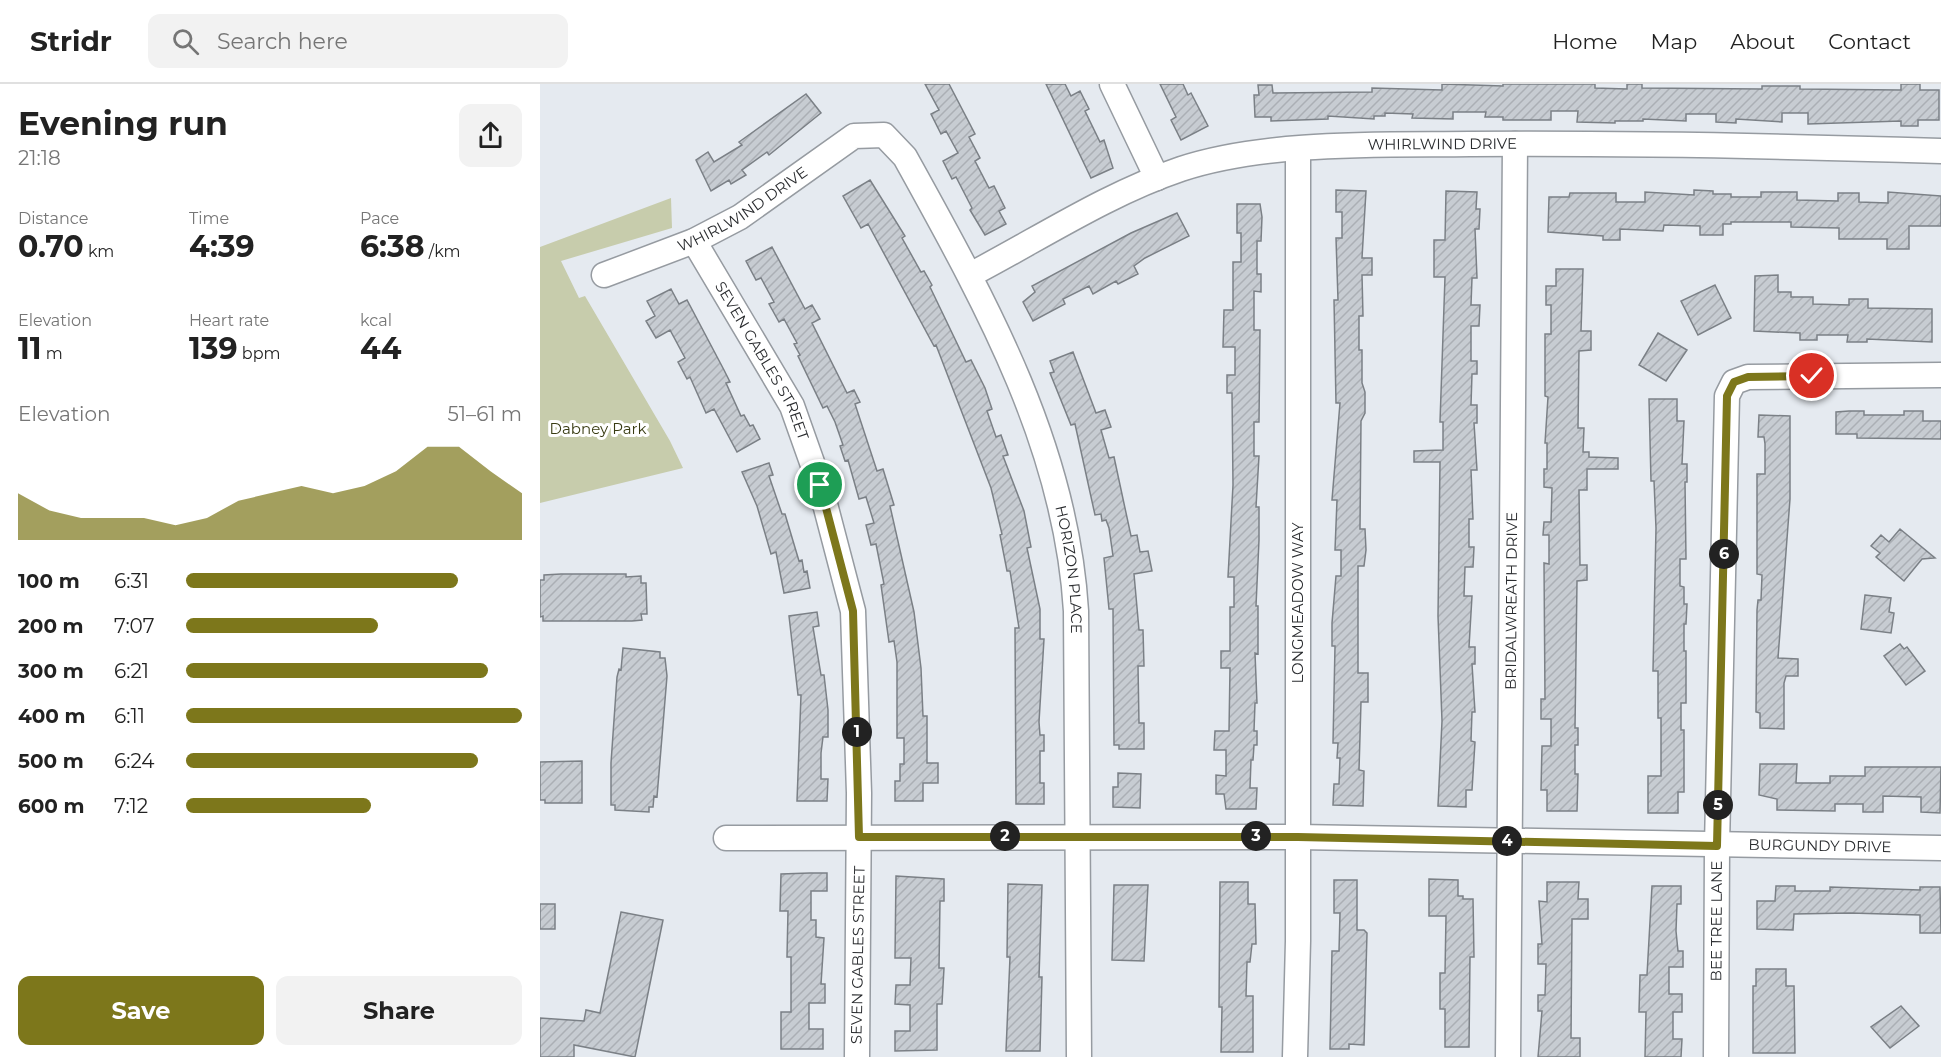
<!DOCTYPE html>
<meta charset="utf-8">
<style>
body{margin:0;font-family:Montserrat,sans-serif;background:#f2f2f2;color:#222;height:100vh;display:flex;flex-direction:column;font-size:22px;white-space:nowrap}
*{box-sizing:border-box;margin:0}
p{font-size:20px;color:#767676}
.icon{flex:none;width:33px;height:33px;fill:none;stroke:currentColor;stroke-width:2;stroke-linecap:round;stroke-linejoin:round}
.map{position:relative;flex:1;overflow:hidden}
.details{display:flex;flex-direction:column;background:#fff;width:540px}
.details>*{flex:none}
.pin{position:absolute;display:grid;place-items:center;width:51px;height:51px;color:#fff;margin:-26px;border:3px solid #fff;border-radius:50%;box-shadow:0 2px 6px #0007}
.km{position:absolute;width:30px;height:30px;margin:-15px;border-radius:50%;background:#222;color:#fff;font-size:16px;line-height:30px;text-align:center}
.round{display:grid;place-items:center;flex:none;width:63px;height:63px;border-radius:12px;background:#f2f2f2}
.summary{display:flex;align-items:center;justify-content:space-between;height:102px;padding:0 18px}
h1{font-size:33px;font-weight:700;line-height:45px}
.stats{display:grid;grid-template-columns:repeat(3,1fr);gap:9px;height:102px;padding:6px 18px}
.stats div{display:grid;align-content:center}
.stats b{font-size:30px;font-weight:700}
.stats small{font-size:16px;font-weight:400}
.stats p{font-size:16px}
.chart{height:168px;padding:12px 18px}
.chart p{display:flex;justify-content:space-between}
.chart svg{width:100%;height:108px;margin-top:6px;fill:#7d771b;opacity:.7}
.button{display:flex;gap:12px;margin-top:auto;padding:12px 18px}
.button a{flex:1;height:69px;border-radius:12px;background:#7d771b;color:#fff;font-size:24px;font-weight:700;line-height:69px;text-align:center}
.button a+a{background:#f2f2f2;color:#222}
ul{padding:0 18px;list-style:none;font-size:20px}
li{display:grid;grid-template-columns:96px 72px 1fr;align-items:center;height:45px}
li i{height:15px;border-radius:8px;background:#7d771b}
header{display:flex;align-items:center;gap:36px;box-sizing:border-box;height:84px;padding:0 30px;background:#fff;border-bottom:2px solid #e0e0e0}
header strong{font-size:28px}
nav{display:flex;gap:33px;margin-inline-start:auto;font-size:21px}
.search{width:420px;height:54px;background:#f2f2f2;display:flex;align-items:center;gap:15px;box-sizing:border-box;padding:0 21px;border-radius:12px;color:#767676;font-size:22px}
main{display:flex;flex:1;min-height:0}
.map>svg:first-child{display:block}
</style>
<header>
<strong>Stridr</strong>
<div class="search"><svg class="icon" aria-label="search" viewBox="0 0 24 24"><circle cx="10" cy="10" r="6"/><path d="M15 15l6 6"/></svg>Search here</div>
<nav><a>Home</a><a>Map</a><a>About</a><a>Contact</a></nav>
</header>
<main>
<section class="details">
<div class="summary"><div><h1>Evening run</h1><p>21:18</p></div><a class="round"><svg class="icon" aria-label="share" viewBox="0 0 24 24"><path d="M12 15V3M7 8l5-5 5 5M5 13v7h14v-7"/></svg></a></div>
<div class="stats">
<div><p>Distance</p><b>0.70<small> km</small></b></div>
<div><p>Time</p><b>4:39</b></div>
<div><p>Pace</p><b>6:38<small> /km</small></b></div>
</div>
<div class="stats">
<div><p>Elevation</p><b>11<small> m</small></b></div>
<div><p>Heart rate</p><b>139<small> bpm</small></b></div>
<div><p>kcal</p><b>44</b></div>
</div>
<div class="chart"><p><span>Elevation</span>51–61 m</p>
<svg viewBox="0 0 160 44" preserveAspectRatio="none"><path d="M0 44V25L10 32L20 35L30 35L40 35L50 38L60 35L70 28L80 25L90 22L100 25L110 22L120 16L130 6L140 6L150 16L160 25V44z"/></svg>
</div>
<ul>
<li><b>100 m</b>6:31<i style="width:81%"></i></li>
<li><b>200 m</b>7:07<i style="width:57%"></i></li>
<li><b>300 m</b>6:21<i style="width:90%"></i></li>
<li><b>400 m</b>6:11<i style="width:100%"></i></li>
<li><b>500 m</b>6:24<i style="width:87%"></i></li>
<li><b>600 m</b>7:12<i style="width:55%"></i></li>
</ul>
<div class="button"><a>Save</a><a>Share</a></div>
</section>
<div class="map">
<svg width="1401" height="973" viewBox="0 0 1401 973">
<defs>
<pattern id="building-hatch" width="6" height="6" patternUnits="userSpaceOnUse" patternTransform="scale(1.5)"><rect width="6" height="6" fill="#c7ccd2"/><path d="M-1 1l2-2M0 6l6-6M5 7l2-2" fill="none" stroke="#abafb5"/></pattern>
</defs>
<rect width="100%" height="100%" fill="#e5eaf0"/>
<path fill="#c7ccac" d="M131 114 132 144 21 177 39 214 45 212 130 357 143 384 0 419V163Z"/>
<path fill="url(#building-hatch)" stroke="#7b8086" stroke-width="1.5" d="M385 0H409L435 50 429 53 440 74 435 77 449 104 454 102 465 124 459 127 466 140 445 151 430 126 432 124 416 93 412 95 403 77 418 69 406 47 401 50 391 30 399 26Z
M506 0H525L531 12 540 7 549 25 545 27 560 58 564 56 573 84 551 94Z
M620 0H643L648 11 651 9 668 42 641 56 631 36 636 33Z
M902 0 963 2V0H1055V4L1087 5V0H1102V4L1222 5V2H1260V5L1361 6V0H1380V6H1399V36H1378V42H1361V37L1268 40V29H1242V38L1196 35V39L1176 38V30H1146V37L1103 35V37H1075V39L1037 38 1038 27H1011V36H963V33H945L946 28H913V35L872 34 873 30 845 29V32H834V35L788 32V35L731 37V33H715L714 11H719L718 1H732L733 9 832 8V4L902 6Z
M266 10 281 29 229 71 227 68 202 86 206 91 191 100 189 96 171 107 156 76 168 68 174 78 202 61 199 58Z
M330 96 365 152 362 154 381 188 384 187 392 201 390 203 426 278 431 276 445 304 452 325 447 327 456 353 461 351 468 371 463 372 484 427 491 463 487 464 500 525V555H504L499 638 500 651H504V667H500V699H504V720H476L475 544H479L470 487H467L460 451 462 450 451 404 396 261 394 262 328 140 321 144 303 112Z
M796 106 826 107 822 174H832V191H822L823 232H819V266H822V299L825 308V329L821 337 820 445H825L826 466 824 482H818V589H828V618H821L819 686 824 687 823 722 793 721 794 700H799L800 674H797L798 659H793L795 562H792V539L796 492H801V466H795L797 416H792L800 319H796L794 216H798L796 154H802V128H796Z
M1154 106 1173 107V110H1191V113H1221V108H1257V116L1298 117V109H1319V118L1348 119V108L1401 112V142H1369V165H1347V155H1299V144L1251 143V138H1191V140H1183V151H1160V142L1124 141 1123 147 1080 145V156H1063V152L1008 148 1009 113H1029L1030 109H1076V118H1105V108L1154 111Z
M906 107 937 108 936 125H940L939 145H935L937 194H932L931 221H940L939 242H931V277H937V290H932L931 321H937V339H934L937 386H931L933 435H929V463H934L933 483H925L924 512H932L929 563H935V580H932L935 628H932L931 657 935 658 932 706H926V723L898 722 902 637 898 532 900 378H874V367L903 366V338H900L905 193H894V156H905Z
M697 120H720L722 133 721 157H717V190H721V208L714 207V246H720L719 338H714V372H719L716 423H719V456L716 522H718V570L715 569 717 619H715L714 647H717V661H714L713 676H711L710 704H717L716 725H686L684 710H676V691L686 692V666H674L675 647H689L690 584H681V567H690V523H694V493H688L693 401 692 309H687V291H695V263H683L684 226H693V178H701V149H697Z
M637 129 649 152 605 174 594 182 598 190 578 200 576 197 553 210 549 202 523 215 525 220 493 237 483 218 495 208 492 202 591 149Z
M232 163 265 225 272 221 280 235 272 239 307 309 314 306 320 318 315 320 337 387 343 385 354 421 350 422 374 528 381 584 383 632H387V679H398V699H383V717H355V697H360V680H364V654H357V578L354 557 349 558 341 501 344 500 336 460 331 461 326 441 334 439 326 413 319 415 308 376 305 377 300 362 303 361 295 338 287 322 283 324 258 272 260 271 254 260 257 259 244 235 239 238 229 220 234 218 221 194 216 196 206 177Z
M1016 185H1043L1041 247H1051V266L1039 267 1038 344H1044L1043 368H1049V373L1078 374V385H1047V406H1039L1040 481H1047V496L1037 497 1035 644H1038V661H1035V690H1038L1037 727H1007V706H1001L1002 662H1011V635H1001V615H1005L1004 479 1009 480V451H1003L1004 438H1011L1012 404 1004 403V385H1007V359H1005L1008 313 1005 312V250H1011V221H1006V202H1016Z
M1238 191V208H1251V213H1273V220L1309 221V215H1328V224L1392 225V258L1327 255V258H1307L1308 251H1277V256H1260V249L1214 247 1215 192Z
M1175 201 1191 234 1158 251 1141 217Z
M131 205 139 220 147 216 184 286 190 298 186 299 201 332 204 331 210 342 213 341 220 355 197 368 174 325 166 329 150 293 147 295 138 278 145 274 130 246 116 254 106 237 115 232 107 217Z
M1118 249 1147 266 1126 297 1099 281Z
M533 268 556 329 565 326 571 343 561 346 569 374 574 373 591 452 597 451 600 468 608 467 612 487 594 490 599 546H603L604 582H598L599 639H604V665H579V661H574L573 525H569L564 474 573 472 569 444 566 436 562 437 561 430 555 431 535 340 531 341 510 289 514 288 510 277Z
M1109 315H1137V337H1144L1142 380H1147V398H1145L1146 475H1140V502L1144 503V520H1147L1146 540H1144V567H1146V619H1141V646H1144V708H1138V729H1108V692H1121V634H1118V587H1113L1116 444 1114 397H1111Z
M1309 327H1324V331H1364V327H1383V337H1401V355L1317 354V350H1296V328Z
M1219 331 1250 332V415L1238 574 1258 575V592H1246L1244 599V645L1220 644V629L1216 628 1217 526 1218 516H1221L1222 491 1217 490V390H1225V360L1224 353H1218Z
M229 379 233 391 229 392 242 430H245L259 477 262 476 264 488 267 487 270 504 244 509 236 468 231 470 217 422 202 388Z
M1360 445 1395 474 1382 475 1364 497 1336 473 1340 469 1331 462 1341 451 1349 458Z
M21 490H86V493L101 492V499H106L107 530H101L102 536 92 537H3V532L0 533V496H4V491Z
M1325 511 1351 514 1349 528 1354 529 1351 549 1321 545Z
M277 528 279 542 273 543 281 591H284L288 626V653H283L281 669V695H288L287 717H257L261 611H258L249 532Z
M1360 560 1364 565 1367 563 1385 587 1366 601 1344 572Z
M83 564 120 568V574H125L127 592 117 713 114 712 113 723H109V728L75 726V721H71V679L77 593 79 585 81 586Z
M42 677V719H5V716H0V678Z
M1220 680H1257L1256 699H1290V692H1325V683H1401L1400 729 1381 728V713L1343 712V728H1323V720H1295V727L1237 726V715L1219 711Z
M578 689 601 690 600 724 573 723V703H578Z
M270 789H287V807H271V836H276V853L284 854 281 900H285V919H269V945H283V965H241V928H251V873H247L248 827H240L241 790Z
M356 792 404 795V817H400L399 884H404L402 920H397V966L355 967V947H370V921L355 920 356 901H370L371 874H355Z
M889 795 918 796V812H923V815H933L934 873H930L929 963H905V925H900V889H905L906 832H889Z
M794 796H817V846H824L827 849 824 961 809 960V965H790L792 867H799L800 829H794Z
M680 798H708V820H715L716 860H712L710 878H707L706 912H713V968H681L682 923H679Z
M1007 798H1039L1038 815H1048V835H1032L1031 954H1040V973H998L1002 927H998V911H1005L1006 880H998V860H1002L999 817 1007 818Z
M468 800 502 801 499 893H502L500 967H466L470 873H467Z
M574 801H608L604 877 572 876Z
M1112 802H1141V820H1137L1136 847 1138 867H1143V883H1129V910H1142V928H1133V955H1142L1141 973H1105L1106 928H1099L1100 891H1107Z
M1236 802H1255V807H1290V803L1380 806V803H1400L1401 849H1380V831L1310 829 1254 830 1253 846 1217 845V817H1235Z
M0 820H15V845H0Z
M81 828 123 836 95 973 34 961V973H0V934L44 937 46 926 60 929Z
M1216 885H1246V902H1254L1255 969H1213V902H1216Z
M1361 922 1379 942 1350 964 1331 943Z"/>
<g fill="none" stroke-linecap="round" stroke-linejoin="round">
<g stroke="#969ba1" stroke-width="27">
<g id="minor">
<path d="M572 0 617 94"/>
<path id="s1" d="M154 157 252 322 280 401 313 527 319 709 317 973"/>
<path id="s2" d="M64 191 154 157 200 133 314 52 344 51 365 73C444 216 526 360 536 527L539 973"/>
<path id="s3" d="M430 191C499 155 567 110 641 85 726 57 840 61 930 60 1087 59 1244 62 1401 67"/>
<path id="s4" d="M186 754 758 753 1401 764"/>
<path d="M755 973 758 857V65"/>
<path id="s5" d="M968 973 975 60"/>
<path id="s6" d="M1176 973 1177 762 1187 312 1194 298 1208 293 1401 291"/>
</g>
</g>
<use href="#minor" stroke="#fff" stroke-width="24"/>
</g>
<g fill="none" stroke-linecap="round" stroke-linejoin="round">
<g stroke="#fff" stroke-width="12">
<path id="route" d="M280 401 313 527 319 753H758L1177 762 1187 312 1194 298 1208 293 1272 292"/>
</g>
<use href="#route" stroke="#7d771b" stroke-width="8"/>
</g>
<g text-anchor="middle" stroke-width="6" stroke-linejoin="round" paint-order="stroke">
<g font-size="15" fill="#2a2c2f" stroke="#fff">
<text dy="5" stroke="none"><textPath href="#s3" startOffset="500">WHIRLWIND DRIVE</textPath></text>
<text dy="5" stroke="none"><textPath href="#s2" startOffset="154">WHIRLWIND DRIVE</textPath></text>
<text dy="5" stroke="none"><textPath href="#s1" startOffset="138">SEVEN GABLES STREET</textPath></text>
<text dy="5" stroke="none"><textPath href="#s2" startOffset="796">HORIZON PLACE</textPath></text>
<text dy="5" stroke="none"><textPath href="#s5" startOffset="456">BRIDALWREATH DRIVE</textPath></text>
<text transform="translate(758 519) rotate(-90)" y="5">LONGMEADOW WAY</text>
<text dy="5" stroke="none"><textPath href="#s4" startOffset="1094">BURGUNDY DRIVE</textPath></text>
<text dy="5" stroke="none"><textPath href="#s6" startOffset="136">BEE TREE LANE</textPath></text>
<text transform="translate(318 871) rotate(-89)" y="5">SEVEN GABLES STREET</text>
</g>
<g font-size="15" fill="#383b12" stroke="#fff">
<text x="58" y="350">Dabney Park</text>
</g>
</g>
</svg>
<div class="pin" style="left:280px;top:401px;background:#1e9e55"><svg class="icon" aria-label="arrive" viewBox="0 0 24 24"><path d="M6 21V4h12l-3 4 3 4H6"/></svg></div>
<div class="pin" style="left:1272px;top:292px;background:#d93025"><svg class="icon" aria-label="check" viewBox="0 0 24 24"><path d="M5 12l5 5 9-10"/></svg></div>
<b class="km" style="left:317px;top:648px">1</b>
<b class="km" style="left:465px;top:752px">2</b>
<b class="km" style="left:716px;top:752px">3</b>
<b class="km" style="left:967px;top:757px">4</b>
<b class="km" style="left:1178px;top:721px">5</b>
<b class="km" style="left:1184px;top:470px">6</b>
</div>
</main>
